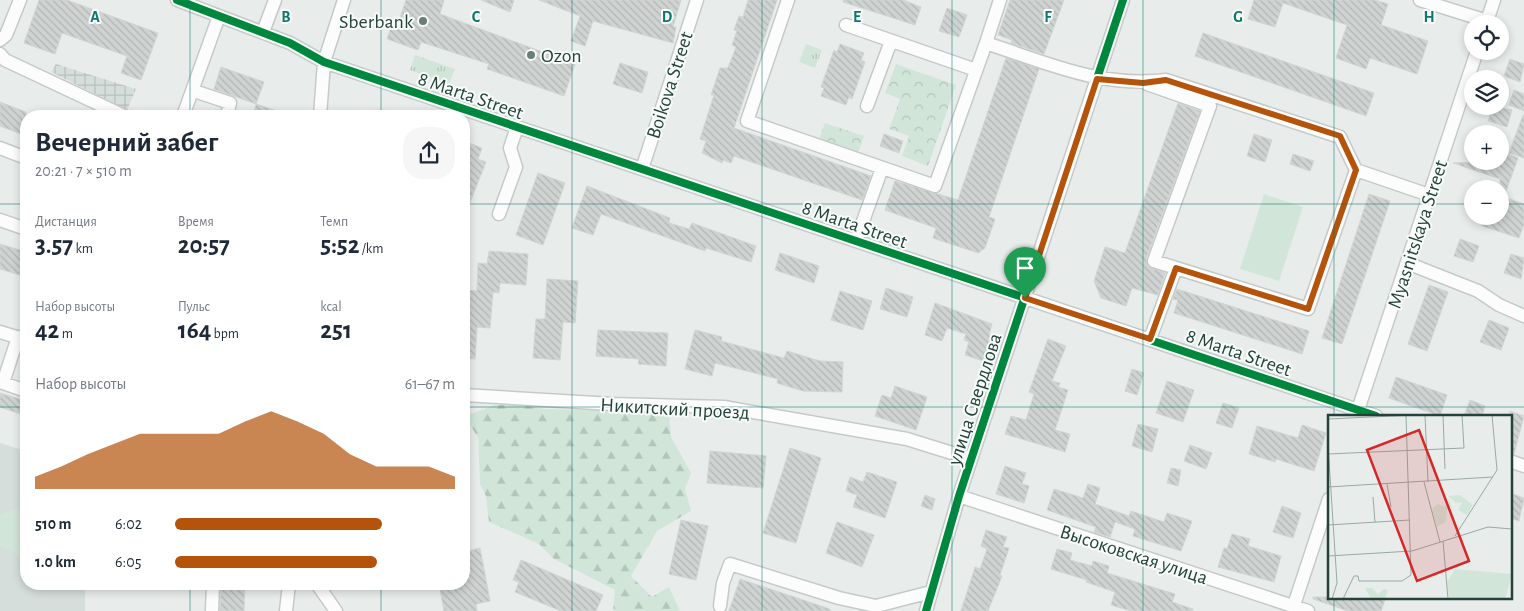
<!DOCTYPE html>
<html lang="ru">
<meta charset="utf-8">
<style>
body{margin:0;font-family:"Alegreya Sans",sans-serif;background:#f6f6f7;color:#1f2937;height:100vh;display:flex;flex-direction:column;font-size:19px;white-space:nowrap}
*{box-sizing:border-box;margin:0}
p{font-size:16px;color:#747a83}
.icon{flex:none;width:28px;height:28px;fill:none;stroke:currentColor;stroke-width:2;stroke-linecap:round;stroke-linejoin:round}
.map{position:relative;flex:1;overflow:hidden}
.panel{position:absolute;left:20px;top:110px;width:450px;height:480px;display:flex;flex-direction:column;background:#fff;border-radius:20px;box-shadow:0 2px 8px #0003}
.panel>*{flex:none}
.buttons{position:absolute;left:1464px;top:15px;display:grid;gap:10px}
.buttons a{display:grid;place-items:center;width:45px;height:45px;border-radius:50%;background:#fff;box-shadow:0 2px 8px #0003;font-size:25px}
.pin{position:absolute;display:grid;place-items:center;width:42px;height:42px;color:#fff;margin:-51px -21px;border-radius:50% 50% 50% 0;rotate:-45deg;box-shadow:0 0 5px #0007}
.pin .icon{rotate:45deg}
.round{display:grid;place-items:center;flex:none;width:52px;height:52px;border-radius:20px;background:#f6f6f7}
.summary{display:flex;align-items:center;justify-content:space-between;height:85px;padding:0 15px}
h1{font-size:28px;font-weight:700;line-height:38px}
.figures{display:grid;grid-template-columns:repeat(3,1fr);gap:8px;height:85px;padding:5px 15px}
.figures div{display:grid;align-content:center}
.figures b{font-size:25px;font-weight:700}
.figures small{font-size:14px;font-weight:400}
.figures p{font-size:14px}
.chart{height:140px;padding:10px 15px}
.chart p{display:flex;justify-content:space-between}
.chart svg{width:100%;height:90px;margin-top:5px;fill:#b45309;opacity:.7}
ul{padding:0 15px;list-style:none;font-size:16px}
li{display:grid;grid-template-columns:80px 60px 1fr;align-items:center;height:38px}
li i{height:12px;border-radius:6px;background:#b45309}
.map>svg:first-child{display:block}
</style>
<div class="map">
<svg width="1524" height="611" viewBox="0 0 1524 611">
<defs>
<pattern id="industrial-grid" width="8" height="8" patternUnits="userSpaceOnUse" patternTransform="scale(1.25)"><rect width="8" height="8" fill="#d6dedb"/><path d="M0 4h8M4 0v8" fill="none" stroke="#b8c0bd"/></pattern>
<pattern id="grass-tufts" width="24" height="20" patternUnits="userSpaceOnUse" patternTransform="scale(1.25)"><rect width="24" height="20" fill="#d1e6d8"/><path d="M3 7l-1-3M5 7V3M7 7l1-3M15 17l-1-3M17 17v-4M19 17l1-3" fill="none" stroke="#b3c6ba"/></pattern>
<pattern id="forest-firs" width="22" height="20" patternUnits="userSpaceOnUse" patternTransform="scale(1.25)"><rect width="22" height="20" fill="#d1e6d8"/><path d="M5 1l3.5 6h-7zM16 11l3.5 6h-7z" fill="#b3c6ba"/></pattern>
<pattern id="park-crowns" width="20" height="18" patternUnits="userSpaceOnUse" patternTransform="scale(1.25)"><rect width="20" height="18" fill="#d1e6d8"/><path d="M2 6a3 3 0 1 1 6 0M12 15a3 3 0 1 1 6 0" fill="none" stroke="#b3c6ba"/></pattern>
<pattern id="building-back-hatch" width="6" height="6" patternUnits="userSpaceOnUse" patternTransform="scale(1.25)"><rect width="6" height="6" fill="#cfd4d2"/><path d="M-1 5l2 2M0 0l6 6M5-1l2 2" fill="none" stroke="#b2b7b5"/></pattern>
</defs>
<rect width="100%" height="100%" fill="#e8edeb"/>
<path fill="#d6dedb" d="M0 443 26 451V584H85V611H0Z"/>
<path fill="url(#industrial-grid)" d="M56 64 136 89 127 110 51 72Z"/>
<path fill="url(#grass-tufts)" d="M806 44 822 50 815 68 799 62Z
M415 55 455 69 449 84 410 70Z"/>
<path fill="url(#forest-firs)" d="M518 404 545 409 669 412 671 437 691 473 685 489 691 511 657 531 631 576 652 597 669 587 680 611H613L615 590 554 559 539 544 489 522 486 496 480 484 478 438 465 416 495 405Z"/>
<path fill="url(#park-crowns)" d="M896 64 956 85 928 166 902 156 909 136 889 129 900 99 885 93Z
M825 123 864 136 857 156 818 142Z"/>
<path fill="#d1e6d8" d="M1264 194 1303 207 1279 281 1240 269Z
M16 509 26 514V558L0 546V515Z"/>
<path fill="url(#building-back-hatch)" stroke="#d1d6d4" d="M39 0H67L158 33 141 80 121 73 127 56 62 33 55 54 24 43Z
M406 0H444L440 14 575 64 564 96 487 69 489 64 421 42 418 50 387 39 391 27 396 29Z
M481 0H514L510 12Z
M539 0H681L673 27H676L673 43 593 21 585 46 571 41 580 16Z
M748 0H777L734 128 871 176 862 200 734 156 731 163 723 160 722 163 702 153 706 141 700 139 714 95H711L720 68H728L736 47 732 45 737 31 734 30 739 16 743 17Z
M843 0H903L921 7 915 25 843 2Z
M1010 0H1064L1044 54 1011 43 1012 40 998 35Z
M1254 0H1375L1388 4 1381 25 1428 41 1417 74 1370 58 1366 69 1336 58 1347 25 1283 3 1275 27 1248 19Z
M947 8 967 15 959 37 939 31Z
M1203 33 1374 93 1366 116 1195 56Z
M840 44 864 53 861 60 865 62 852 99 849 97 846 105 821 96 824 88 821 87 834 50 837 52Z
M1006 58 1039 69 989 217 995 219 985 248 978 253 933 238 936 228 885 210 895 181 958 200Z
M1510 59 1524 64 1520 82 1504 76Z
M620 63 648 72 642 93 613 84Z
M221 67 264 82 256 104 214 89Z
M1514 90 1524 94V111L1509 105Z
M0 102 26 112V136L0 126Z
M1178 103 1200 111 1146 259 1148 267 1165 273 1158 295 1132 288 1126 306 1101 298 1094 281 1105 247 1125 253Z
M256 104 286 114V116H253Z
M1493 106 1512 110 1507 127 1488 121Z
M1523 115H1524V158L1509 153Z
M884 134 903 141 899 153 880 146Z
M1254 134 1272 140 1265 162 1247 156Z
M466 142 482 148 478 159 486 162 465 215 464 150Z
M1500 151 1518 158 1504 197 1524 204V224L1519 238 1482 226 1485 216H1500V179L1453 163 1500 161Z
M1293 154 1314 161 1310 171 1290 164Z
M538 173 565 183 543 245 516 235Z
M587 186 670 218 669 223 689 229 692 223 756 246 751 262 706 248 705 251 601 214 593 235 572 228Z
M1369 194 1390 201 1342 344 1322 338Z
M1460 239 1479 246 1473 262 1454 256Z
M0 244 26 252V277L0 269Z
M489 251 528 254 526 285 500 283 499 293 493 292 490 328 477 327 475 359 464 358V290L477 291 478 263 487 264Z
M780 253 819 266 814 283 775 270Z
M1511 254 1524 258 1521 279 1504 273Z
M547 279 578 281 575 323 563 322 560 360 533 358 536 319H545Z
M1429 285 1448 292 1427 351 1408 344Z
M886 288 913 297 907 317 880 309Z
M1177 289 1309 331 1302 354 1174 313 1178 300 1173 299Z
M840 291 872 301 863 330 831 320Z
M935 303 992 324 989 335 993 337 988 351 993 352 989 363 965 355 969 342 964 340 966 334 947 328 942 341 925 335Z
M1489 320 1509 328 1501 350 1480 342Z
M598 330 668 333 666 366 638 364 639 359 596 356Z
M695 330 722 337 721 341 784 358 787 351 820 361 843 362 842 392 803 391 777 383 778 379 715 363 712 376 685 369Z
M1048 339 1066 346 1052 381 1060 383 1058 387 1068 390 1055 430 1070 434 1065 452 1005 434 1011 416 1026 420 1034 394 1029 392Z
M1132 369 1144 373 1137 395 1125 391Z
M1396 377 1447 395 1440 416 1389 398Z
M1167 381 1194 390 1183 422 1156 413Z
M895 386 927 397 916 430 875 416 882 395 891 398Z
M0 393 26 401V416L0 407Z
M1470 400 1485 406 1482 416H1464Z
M1223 403 1239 408 1232 428 1216 423Z
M1510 411 1524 416 1514 454 1510 453Z
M1138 424 1158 429 1152 452 1132 446Z
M1302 425 1326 433 1314 471 1276 459 1275 462 1249 454 1257 426 1298 438Z
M1190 445 1212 453 1206 469 1184 461Z
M790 448 821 458 796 543 763 533Z
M710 451 766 456 763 488 707 483Z
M1005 466 1026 473 1022 484 1029 486 1024 503 996 494Z
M1171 468 1181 470 1178 486 1167 483Z
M867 472 897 482 885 518 853 507 857 495 846 491 850 477 863 482Z
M1088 484 1100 488 1095 504 1129 516 1131 511 1164 522 1167 513 1192 521 1181 551 1133 536 1135 529 1115 522 1110 537 1094 532 1096 527 1047 510 1054 489 1083 498Z
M1510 493 1524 498 1519 521 1510 518Z
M925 495 935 499 932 510 921 506Z
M1282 506 1301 513 1293 538 1273 532Z
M681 520 708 526 696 580 669 574Z
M837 522 874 535 862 567 826 553Z
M986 530 1007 537 1003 547 1009 548 1000 575 1002 576 988 611H961L975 567 980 569 987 549 981 546Z
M1232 534 1250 539 1248 546 1281 556 1274 582 1218 567 1224 548 1227 549Z
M480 548 490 601 476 604 477 611H444L439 584H464V552Z
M1057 549 1072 553 1070 560 1092 566 1093 561 1109 566 1107 573 1175 594 1172 602 1193 609V611H1131L1111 605 1115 592 1086 582 1087 580 1051 569Z
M521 560 603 595 596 611H561L515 592 519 582 513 580Z
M740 579 830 609V611H729Z
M221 584H245L244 611H220Z
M1313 597H1376L1385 600 1381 611H1348L1313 599Z"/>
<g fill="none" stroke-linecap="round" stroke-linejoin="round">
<g stroke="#c5cac8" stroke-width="15">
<path id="minor" d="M177 0 290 43 324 62 1376 416
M788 0 747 121 935 186 986 43C1047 63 1101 88 1166 80L1340 137 1356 170 1429 195
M1420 0 1487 21
M1486 24 1494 0
M846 25 976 70
M263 32 275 0
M0 40 6 35 20 0
M986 43 1000 0
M0 54 5 60 124 116
M1147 84 1210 106 1154 261 1176 268
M194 91 230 103 227 116
M867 106 891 41
M183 116 219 16
M320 116 324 62 344 0
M0 148 26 158
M642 169 697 0
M499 214 516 167 510 148 517 127
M0 220 26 229
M856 241 882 168
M1407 263 1478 291 1499 305 1524 316
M0 332 26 340
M1150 339 1176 268 1308 309 1356 170
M0 382 26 391
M3 383 18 337
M464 395 612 404 724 407 907 439 971 459
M1356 416 1477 51
M1510 461 1524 466
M959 496 1308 611
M317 584 336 611
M720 606 723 583 730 564 839 598 876 606 931 592
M212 611 213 584
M286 611 289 584
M926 611 959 496 1123 0
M1292 611 1329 499"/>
</g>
<use href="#minor" stroke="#fcfcfc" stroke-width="12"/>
<g stroke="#f7fbf9" stroke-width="11">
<path id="cycleway" d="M177 0 290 43 324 62 1376 416
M926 611 959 496 1123 0"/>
</g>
<use href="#cycleway" stroke="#00873e" stroke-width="8"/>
</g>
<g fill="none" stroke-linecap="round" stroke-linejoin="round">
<g stroke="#fff" stroke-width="10">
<path id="route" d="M1097 79 1143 83 1166 80 1340 136 1356 170 1308 309 1176 268 1150 339 1025 298Z"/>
</g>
<use href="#route" stroke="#b45309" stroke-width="6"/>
</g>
<path fill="none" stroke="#0f766e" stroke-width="1" stroke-opacity="0.55" d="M190 0V116M381 0V116M572 0V611M762 0V611M952 0V611M1143 0V611M1334 0V416M0 204H26M464 204H1472M1500 204H1524M0 407H26M464 407H1524M190 584V611M381 584V611M1334 597V611"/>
<g fill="#697e78" stroke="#f7fbf9" stroke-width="2">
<circle cx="423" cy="21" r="5"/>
<circle cx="531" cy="55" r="5"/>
</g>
<g text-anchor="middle" stroke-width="4" stroke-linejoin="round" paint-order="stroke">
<g font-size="20" fill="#24423a" stroke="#f7fbf9" text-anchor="end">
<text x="413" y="28">Sberbank</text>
<text x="541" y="62" text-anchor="start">Ozon</text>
</g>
<g font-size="20" fill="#24423a" stroke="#f7fbf9">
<text transform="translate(669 85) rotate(-72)" y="7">Boikova Street</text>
<text transform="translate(471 95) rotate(19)" y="7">8 Marta Street</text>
<text transform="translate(855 224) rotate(19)" y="7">8 Marta Street</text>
<text transform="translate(1417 234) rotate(-72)" y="7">Myasnitskaya Street</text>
<text transform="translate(1239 352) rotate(19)" y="7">8 Marta Street</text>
<text transform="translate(974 399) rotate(-72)" y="7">улица Свердлова</text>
<text transform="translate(675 408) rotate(3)" y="7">Никитский проезд</text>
<text transform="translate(1134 554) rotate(18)" y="7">Высоковская улица</text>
</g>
</g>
<g transform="translate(1328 415)">
<rect width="184" height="184" fill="#e8edeb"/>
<path d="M132 80 145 90 139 100 130 95 134 87 128 88 120 81Z" fill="#d1e6d8"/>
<path d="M121 84 124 92 119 94 118 107 109 112 104 94 110 89 118 92ZM127 154 184 159 177 184H121L119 167ZM37 173H44L50 179 56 174 60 175 57 184H43Z" fill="#d1e6d8"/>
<path fill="none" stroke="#9aa9a4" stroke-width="1" d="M97 0 100 67M115 0 117 54M0 4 86 0M0 30 9 168 4 184M0 39 136 33 134 0M96 67 112 127M59 69 63 92M0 72 165 62M45 82 47 107M0 110 82 105M127 121 169 55 164 0M115 126 120 184M0 141 84 136 160 112 184 114M15 184 26 161H30L31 166H74L83 160 78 0"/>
<path fill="#d62828" fill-opacity="0.15" stroke="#d62828" stroke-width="2.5" d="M91 15 141 146 89 166 39 35Z"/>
<rect width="184" height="184" fill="none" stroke="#24423a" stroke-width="2.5"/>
</g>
<g font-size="16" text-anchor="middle" font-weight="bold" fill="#0f766e" stroke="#f7fbf9" stroke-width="4" stroke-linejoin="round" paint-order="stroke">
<text x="95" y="22">A</text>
<text x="286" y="22">B</text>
<text x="476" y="22">C</text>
<text x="667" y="22">D</text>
<text x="857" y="22">E</text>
<text x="1048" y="22">F</text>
<text x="1238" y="22">G</text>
<text x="1429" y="22">H</text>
</g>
</svg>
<div class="buttons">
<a><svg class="icon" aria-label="locate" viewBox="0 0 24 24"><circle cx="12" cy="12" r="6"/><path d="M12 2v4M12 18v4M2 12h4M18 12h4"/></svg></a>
<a><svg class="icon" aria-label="layers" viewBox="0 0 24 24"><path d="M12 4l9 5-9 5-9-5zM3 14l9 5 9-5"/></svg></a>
<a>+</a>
<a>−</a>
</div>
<div class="pin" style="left:1025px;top:298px;background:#1e9e55"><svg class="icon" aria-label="arrive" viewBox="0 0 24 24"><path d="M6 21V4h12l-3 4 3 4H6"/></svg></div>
<section class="panel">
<div class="summary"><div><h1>Вечерний забег</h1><p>20:21 · 7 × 510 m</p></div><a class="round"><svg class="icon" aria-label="share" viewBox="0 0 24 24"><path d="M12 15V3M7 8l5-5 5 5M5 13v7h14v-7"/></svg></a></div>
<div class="figures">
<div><p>Дистанция</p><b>3.57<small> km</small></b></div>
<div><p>Время</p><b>20:57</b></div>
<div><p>Темп</p><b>5:52<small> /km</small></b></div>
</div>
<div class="figures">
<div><p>Набор высоты</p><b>42<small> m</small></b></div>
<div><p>Пульс</p><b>164<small> bpm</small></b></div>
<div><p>kcal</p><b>251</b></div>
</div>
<div class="chart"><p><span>Набор высоты</span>61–67 m</p>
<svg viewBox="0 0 160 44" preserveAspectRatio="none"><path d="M0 44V38L10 33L20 27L30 22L40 17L50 17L60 17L70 17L80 11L90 6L100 11L110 17L120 27L130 33L140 33L150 33L160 38V44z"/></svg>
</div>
<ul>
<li><b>510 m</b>6:02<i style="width:74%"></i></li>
<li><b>1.0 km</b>6:05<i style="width:72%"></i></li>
</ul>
</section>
</div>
